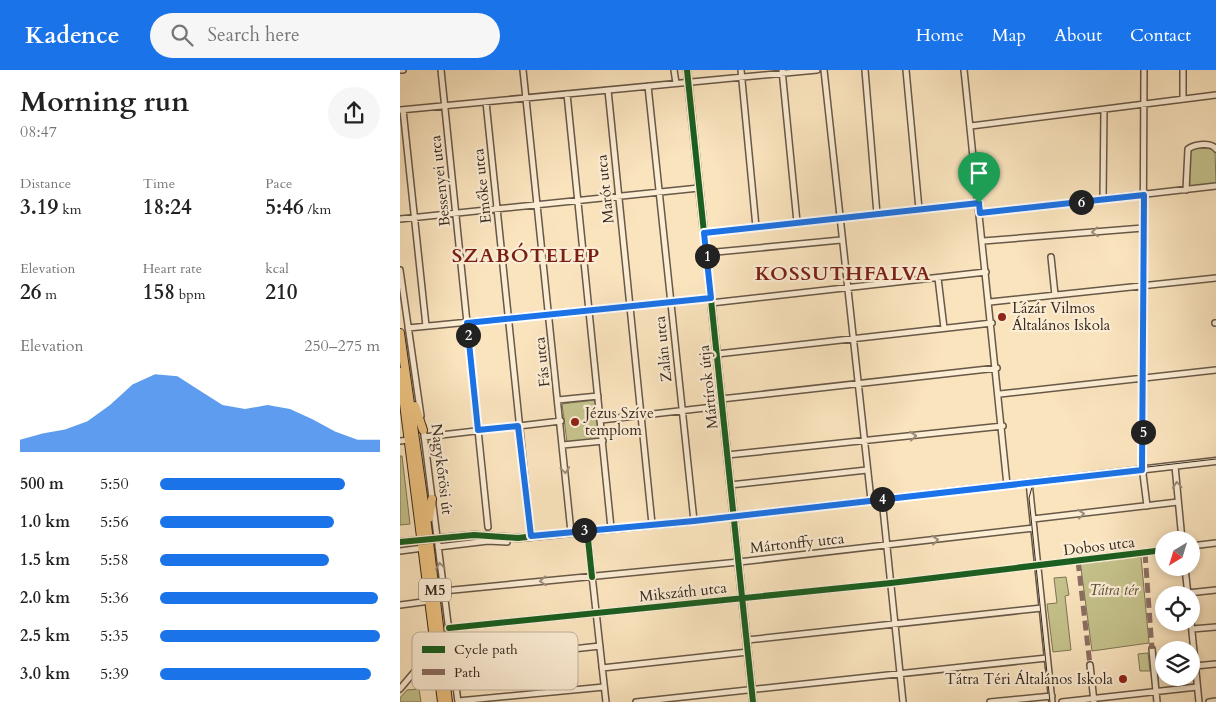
<!DOCTYPE html>
<meta charset="utf-8">
<style>
body{margin:0;font-family:Cardo,serif;background:#f6f6f6;color:#222;height:100vh;display:flex;flex-direction:column;font-size:19px;white-space:nowrap}
*{box-sizing:border-box;margin:0}
p{font-size:16px;color:#767676}
.icon{flex:none;width:28px;height:28px;fill:none;stroke:currentColor;stroke-width:2;stroke-linecap:round;stroke-linejoin:round}
.map{position:relative;flex:1;overflow:hidden}
.drawer{display:flex;flex-direction:column;background:#fff;width:400px}
.drawer>*{flex:none}
.needle{width:32px;rotate:218deg}
.fabs{position:absolute;left:755px;top:461px;display:grid;gap:10px}
.fabs a{display:grid;place-items:center;width:45px;height:45px;border-radius:50%;background:#fff;box-shadow:0 2px 8px #0003;font-size:25px}
.pin{position:absolute;display:grid;place-items:center;width:42px;height:42px;color:#fff;margin:-51px -21px;border-radius:50% 50% 50% 0;rotate:-45deg;box-shadow:0 0 5px #0007}
.pin .icon{rotate:45deg}
.km{position:absolute;width:25px;height:25px;margin:-12px;border-radius:50%;background:#222;color:#fff;font-size:14px;line-height:25px;text-align:center}
.round{display:grid;place-items:center;flex:none;width:52px;height:52px;border-radius:26px;background:#f6f6f6}
.summary{display:flex;align-items:center;justify-content:space-between;height:85px;padding:0 20px}
h1{font-size:28px;font-weight:600;line-height:38px}
.figures{display:grid;grid-template-columns:repeat(3,1fr);gap:8px;height:85px;padding:5px 20px}
.figures div{display:grid;align-content:center}
.figures b{font-size:21px;font-weight:600}
.figures small{font-size:14px;font-weight:400}
.figures p{font-size:14px}
.chart{height:140px;padding:10px 20px}
.chart p{display:flex;justify-content:space-between}
.chart svg{width:100%;height:90px;margin-top:5px;fill:#1a73e8;opacity:.7}
ul{padding:0 20px;list-style:none;font-size:16px}
li{display:grid;grid-template-columns:80px 60px 1fr;align-items:center;height:38px}
li i{height:12px;border-radius:6px;background:#1a73e8}
header{display:flex;align-items:center;gap:30px;box-sizing:border-box;height:70px;padding:0 25px;background:#1a73e8;color:#fff}
header strong{font-size:24px}
nav{display:flex;gap:28px;margin-inline-start:auto;font-size:18px}
.search{width:350px;height:45px;background:#f6f6f6;display:flex;align-items:center;gap:12px;box-sizing:border-box;padding:0 18px;border-radius:28px;color:#767676;font-size:19px}
main{display:flex;flex:1;min-height:0}
.map>svg:first-child{display:block}
</style>
<header>
<strong>Kadence</strong>
<div class="search"><svg class="icon" aria-label="search" viewBox="0 0 24 24"><circle cx="10" cy="10" r="6"/><path d="M15 15l6 6"/></svg>Search here</div>
<nav><a>Home</a><a>Map</a><a>About</a><a>Contact</a></nav>
</header>
<main>
<section class="drawer">
<div class="summary"><div><h1>Morning run</h1><p>08:47</p></div><a class="round"><svg class="icon" aria-label="share" viewBox="0 0 24 24"><path d="M12 15V3M7 8l5-5 5 5M5 13v7h14v-7"/></svg></a></div>
<div class="figures">
<div><p>Distance</p><b>3.19<small> km</small></b></div>
<div><p>Time</p><b>18:24</b></div>
<div><p>Pace</p><b>5:46<small> /km</small></b></div>
</div>
<div class="figures">
<div><p>Elevation</p><b>26<small> m</small></b></div>
<div><p>Heart rate</p><b>158<small> bpm</small></b></div>
<div><p>kcal</p><b>210</b></div>
</div>
<div class="chart"><p><span>Elevation</span>250–275 m</p>
<svg viewBox="0 0 160 44" preserveAspectRatio="none"><path d="M0 44V38L10 35L20 33L30 29L40 21L50 11L60 6L70 7L80 14L90 21L100 23L110 21L120 23L130 28L140 34L150 38L160 38V44z"/></svg>
</div>
<ul>
<li><b>500 m</b>5:50<i style="width:84%"></i></li>
<li><b>1.0 km</b>5:56<i style="width:79%"></i></li>
<li><b>1.5 km</b>5:58<i style="width:77%"></i></li>
<li><b>2.0 km</b>5:36<i style="width:99%"></i></li>
<li><b>2.5 km</b>5:35<i style="width:100%"></i></li>
<li><b>3.0 km</b>5:39<i style="width:96%"></i></li>
</ul>
</section>
<div class="map">
<svg width="816" height="632" viewBox="0 0 816 632">
<rect width="100%" height="100%" fill="#fae4be"/>
<filter id="stains"><feTurbulence type="fractalNoise" baseFrequency=".004" numOctaves="4"/><feColorMatrix values="0 0 0 0 .2 0 0 0 0 .09 0 0 0 0 .02 0 0 0 .5 -.17"/></filter>
<radialGradient id="worn" r=".72"><stop offset=".6" stop-color="#630" stop-opacity="0"/><stop offset="1" stop-color="#630" stop-opacity=".3"/></radialGradient>
<path fill="#c5c28c" stroke="#7e7656" d="M792 79 811 78 815 81 816 114 788 117 790 81Z
M195 330 199 369 167 372 162 334Z
M0 386H2L10 454 0 455Z
M741 487 749 573 692 581 680 491Z
M666 507 669 525 665 526 671 580 653 582 647 534 657 533 654 508Z
M748 583 750 601H740L738 584Z
M19 619 21 632H0V628L7 620Z"/>
<g fill="none" stroke-linecap="round" stroke-linejoin="round">
<g stroke="#685847" stroke-width="8">
<path id="minor" d="M0 0H3
M41 0 88 457
M123 0 171 462
M274 0 276 13
M341 0 356 157
M382 0 397 152
M424 0 471 430
M465 0 477 144
M506 0 519 139
M564 0 607 415
M744 0 742 396 747 436
M248 16 294 451
M208 20 252 454
M167 24 211 458
M783 29V0
M86 32 131 466
M0 40 417 0
M3 40 26 256
M571 56 816 25
M786 120 788 79C795 74 811 72 816 79
M703 129 704 40
M580 143 816 116
M0 149 299 118
M304 163 579 133
M583 171 743 158
M306 183 441 170
M651 187 655 225
M0 200 21 346
M538 208 544 258
M590 232 816 208
M311 233 586 202
M815 253H816
M8 258 311 228
M317 284 592 253
M600 324 816 300
M321 329 597 298
M158 330 198 326
M201 350 322 336
M23 357 58 632
M24 367 161 351
M0 371 9 370
M163 375 203 371
M327 385 603 356
M775 396 782 470
M629 412 652 632
M330 415 467 400
M482 429 503 632
M633 449 778 432
M187 460 206 632
M791 476 816 473
M38 477 88 471 107 472
M0 481 23 478
M785 498 788 525
M43 521 339 492 634 458
M788 523 816 520
M0 535 30 531
M791 552 799 632
M49 558 491 513 764 480
M792 559 816 557
M347 570 642 538
M752 579 757 632
M54 592 200 576
M690 595 694 632
M795 596 816 594
M202 598 348 582
M0 619 26 588
M58 631 204 617
M236 632 647 588
M590 632 652 626
M662 632 797 617
M809 632 816 631"/>
</g>
<g stroke="#685847" stroke-width="9">
<path id="tertiary" d="M287 0 353 632
M42 468 74 465 118 468 294 451 816 391
M0 472 14 471"/>
</g>
<g stroke="#372a1f" stroke-width="10">
<path id="primary" d="M0 263 27 455 48 632
M0 302 42 632
M15 336 23 360
M29 448 32 429"/>
</g>
<use href="#minor" stroke="#fcedd5" stroke-width="5"/>
<use href="#tertiary" stroke="#fcedd5" stroke-width="6"/>
<use href="#primary" stroke="#edc27f" stroke-width="8"/>
<path stroke="#372a1f" stroke-width="1" d="M650 632 629 428 632 417 644 409 816 389"/>
<g stroke="#685847" stroke-width="9" stroke-linecap="butt">
<path id="tertiary-bridge" d="M14 471 42 468"/>
</g>
<use href="#tertiary-bridge" stroke="#fcedd5" stroke-width="6"/>
<path stroke="#8d6e63" stroke-width="5" stroke-dasharray="10 5" stroke-linecap="butt" d="M745 483 752 579
M678 491 690 595"/>
<g stroke="#fcedd5" stroke-width="9">
<path id="cycleway" d="M287 0 353 632
M0 472 74 465 118 468 187 460 192 507
M49 558 491 513 764 480"/>
</g>
<use href="#cycleway" stroke="#1b5e20" stroke-width="6"/>
</g>
<defs><path id="oneway-chevron" d="M-2-3.5L2.5 0L-2 3.5" fill="none" stroke-width="1.6" stroke-linecap="round" stroke-linejoin="round" transform="scale(1.25)"/></defs>
<g stroke="#9a8c7a">
<use href="#oneway-chevron" transform="translate(695 162) rotate(175)"/>
<use href="#oneway-chevron" transform="translate(513 366) rotate(-6)"/>
<use href="#oneway-chevron" transform="translate(165 400) rotate(85)"/>
<use href="#oneway-chevron" transform="translate(777 415) rotate(-95)"/>
<use href="#oneway-chevron" transform="translate(681 444) rotate(-7)"/>
<use href="#oneway-chevron" transform="translate(535 470) rotate(-7)"/>
<use href="#oneway-chevron" transform="translate(40 496) rotate(-97)"/>
<use href="#oneway-chevron" transform="translate(143 511) rotate(175)"/>
</g>
<g fill="none" stroke-linecap="round" stroke-linejoin="round">
<g stroke="#fff" stroke-width="10">
<path id="route" d="M744 125 742 400 294 451 131 466 118 356 78 360 67 253 311 228 304 163 579 133 580 143Z"/>
</g>
<use href="#route" stroke="#1a73e8" stroke-width="6"/>
</g>
<g fill="#8f2418" stroke="#fcedd5" stroke-width="2">
<circle cx="602" cy="247" r="5"/>
<circle cx="175" cy="352" r="5"/>
<circle cx="723" cy="609" r="5"/>
</g>
<g text-anchor="middle" stroke-width="4.5" stroke-linejoin="round" paint-order="stroke">
<rect fill="#fcedd5" stroke="#726456" stroke-width="1" x="19" y="508.5" width="32" height="23" rx="4"/>
<g font-size="14" font-weight="bold" fill="#372a1f">
<text x="35" y="525">M5</text>
</g>
<g font-size="15" fill="#372a1f" stroke="#fcedd5">
<text transform="translate(40 111) rotate(-96)" y="5">Bessenyei utca</text>
<text transform="translate(82 116) rotate(-96)" y="5">Emőke utca</text>
<text transform="translate(205 119) rotate(-96)" y="5">Marót utca</text>
<text transform="translate(263 279) rotate(-96)" y="5">Zalán utca</text>
<text transform="translate(142 292) rotate(-96)" y="5">Fás utca</text>
<text transform="translate(308 317) rotate(-96)" y="5">Mártírok útja</text>
<text transform="translate(42 399) rotate(83)" y="5">Nagykőrösi út</text>
<text transform="translate(397 473) rotate(-6)" y="5">Mártonffy utca</text>
<text transform="translate(699 476) rotate(-7)" y="5">Dobos utca</text>
<text transform="translate(283 522) rotate(-6)" y="5">Mikszáth utca</text>
</g>
<g font-size="15" fill="#372a1f" stroke="#fcedd5" text-anchor="start">
<text x="612" y="243">Lázár Vilmos<tspan x="612" dy="17">Általános Iskola</tspan></text>
<text x="185" y="348">Jézus Szíve<tspan x="185" dy="17">templom</tspan></text>
<text x="713" y="614" text-anchor="end">Tátra Téri Általános Iskola</text>
</g>
<g font-size="15" font-style="italic" fill="#5a503a" stroke="#fcedd5">
<text x="714" y="525">Tátra tér</text>
</g>
<g font-size="20" font-weight="bold" letter-spacing="1" fill="#7a1f14" stroke="#fcedd5">
<text x="126" y="192">SZABÓTELEP</text>
<text x="443" y="210">KOSSUTHFALVA</text>
</g>
</g>
<rect x="12" y="562" width="166" height="58" rx="8" fill="#fcedd5" stroke="#c1b29e" stroke-width="1"/>
<rect x="22" y="576" width="23" height="7" fill="#1b5e20"/>
<rect x="22" y="599" width="23" height="6" fill="#8d6e63"/>
<g font-size="14" fill="#372a1f">
<text x="54" y="584">Cycle path</text>
<text x="54" y="607">Path</text>
</g>
<rect width="100%" height="100%" filter="url(#stains)"/>
<rect width="100%" height="100%" fill="url(#worn)"/>
</svg>
<div class="fabs">
<a><svg class="needle" viewBox="-14 -14 28 28"><path d="M0-13l5 13h-10z" fill="#e53935"/><path d="M0 13l5-13h-10z" fill="#767676"/></svg></a>
<a><svg class="icon" aria-label="locate" viewBox="0 0 24 24"><circle cx="12" cy="12" r="6"/><path d="M12 2v4M12 18v4M2 12h4M18 12h4"/></svg></a>
<a><svg class="icon" aria-label="layers" viewBox="0 0 24 24"><path d="M12 4l9 5-9 5-9-5zM3 14l9 5 9-5"/></svg></a>
</div>
<div class="pin" style="left:579px;top:133px;background:#1e9e55"><svg class="icon" aria-label="arrive" viewBox="0 0 24 24"><path d="M6 21V4h12l-3 4 3 4H6"/></svg></div>
<b class="km" style="left:307px;top:186px">1</b>
<b class="km" style="left:68px;top:265px">2</b>
<b class="km" style="left:184px;top:460px">3</b>
<b class="km" style="left:482px;top:429px">4</b>
<b class="km" style="left:743px;top:362px">5</b>
<b class="km" style="left:681px;top:132px">6</b>
</div>
</main>
